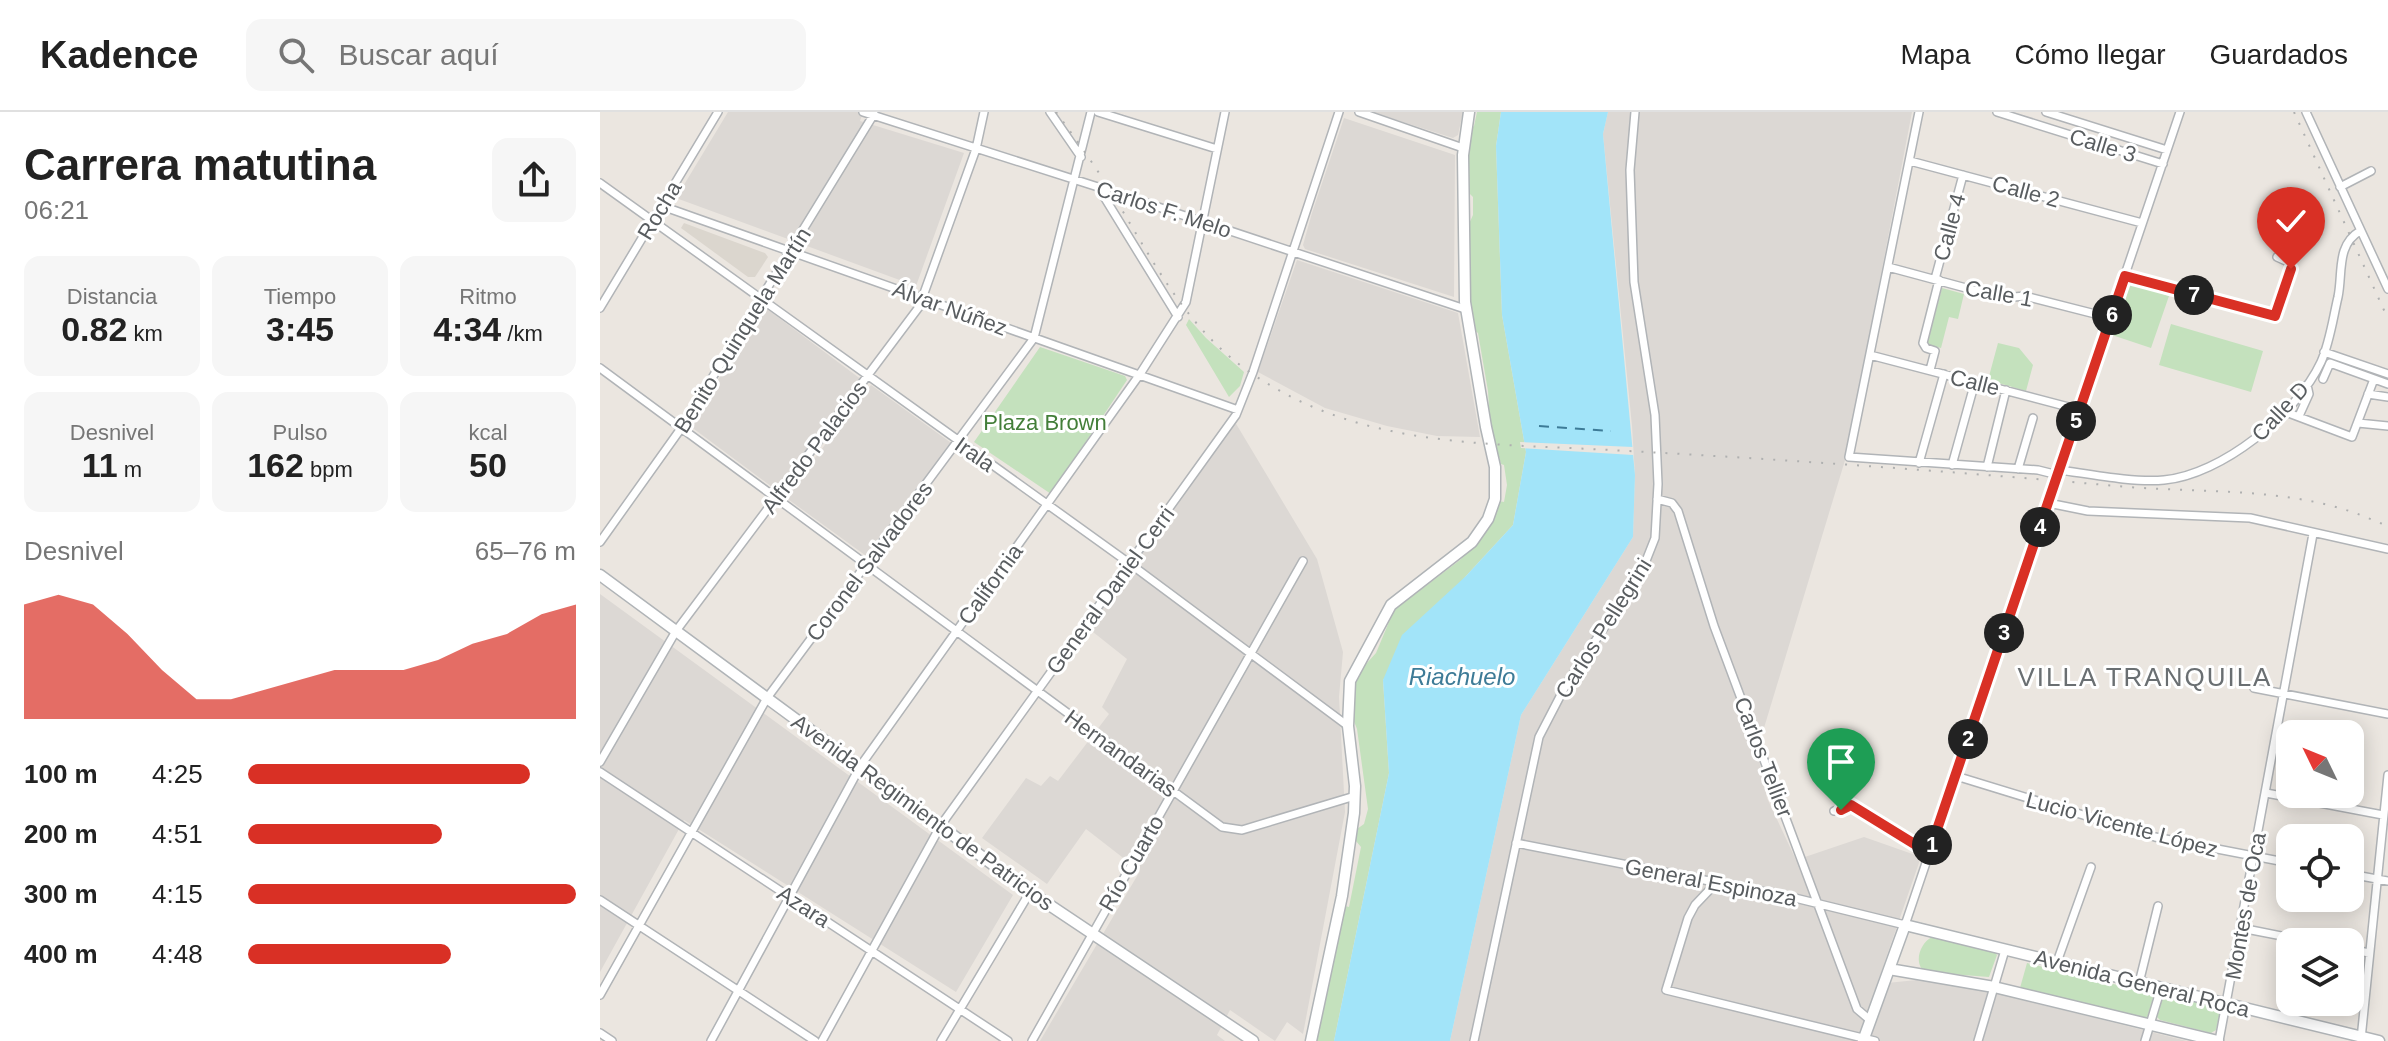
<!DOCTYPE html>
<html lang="es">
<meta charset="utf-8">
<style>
body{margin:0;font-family:Arial,sans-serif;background:#f6f6f6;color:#222;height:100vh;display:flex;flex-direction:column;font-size:30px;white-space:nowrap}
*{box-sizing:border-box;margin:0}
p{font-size:26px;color:#767676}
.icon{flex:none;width:44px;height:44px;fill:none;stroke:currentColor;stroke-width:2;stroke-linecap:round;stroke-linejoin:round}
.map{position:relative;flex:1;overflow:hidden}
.panel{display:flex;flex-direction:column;background:#fff;width:600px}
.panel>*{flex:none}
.needle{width:52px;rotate:313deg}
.controls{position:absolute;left:1676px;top:608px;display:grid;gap:16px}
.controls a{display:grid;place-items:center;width:88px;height:88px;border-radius:16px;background:#fff;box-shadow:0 4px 20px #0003;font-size:40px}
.pin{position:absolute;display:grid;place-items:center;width:68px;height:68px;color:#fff;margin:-82px -34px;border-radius:50% 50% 50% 0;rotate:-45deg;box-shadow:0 0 8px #0007}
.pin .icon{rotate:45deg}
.km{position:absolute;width:40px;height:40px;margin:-20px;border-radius:50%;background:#222;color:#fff;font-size:22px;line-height:40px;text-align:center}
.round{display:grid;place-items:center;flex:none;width:84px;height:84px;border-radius:16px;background:#f6f6f6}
.summary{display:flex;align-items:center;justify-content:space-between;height:136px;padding:0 24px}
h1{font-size:44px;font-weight:700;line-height:60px}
.figures{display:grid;grid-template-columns:repeat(3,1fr);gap:12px;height:136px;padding:8px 24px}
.figures div{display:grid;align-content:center;border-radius:16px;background:#f6f6f6;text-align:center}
.figures b{font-size:34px;font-weight:700}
.figures small{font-size:22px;font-weight:400}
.figures p{font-size:22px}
.chart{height:224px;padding:16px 24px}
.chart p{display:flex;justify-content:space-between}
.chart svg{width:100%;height:144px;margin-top:8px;fill:#d93025;opacity:.7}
ul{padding:0 24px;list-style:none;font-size:26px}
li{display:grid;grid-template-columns:128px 96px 1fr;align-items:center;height:60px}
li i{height:20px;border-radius:10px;background:#d93025}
header{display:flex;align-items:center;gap:48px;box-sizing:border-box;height:112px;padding:0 40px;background:#fff;border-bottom:2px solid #e0e0e0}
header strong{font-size:38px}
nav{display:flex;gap:44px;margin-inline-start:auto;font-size:28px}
.search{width:560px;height:72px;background:#f6f6f6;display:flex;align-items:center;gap:20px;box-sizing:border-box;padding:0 28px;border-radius:16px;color:#767676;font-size:30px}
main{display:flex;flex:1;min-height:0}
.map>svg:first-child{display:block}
</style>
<header>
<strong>Kadence</strong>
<div class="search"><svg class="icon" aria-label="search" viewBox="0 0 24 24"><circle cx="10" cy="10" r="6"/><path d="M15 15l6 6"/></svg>Buscar aquí</div>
<nav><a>Mapa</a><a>Cómo llegar</a><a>Guardados</a></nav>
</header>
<main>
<section class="panel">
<div class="summary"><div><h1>Carrera matutina</h1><p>06:21</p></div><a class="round"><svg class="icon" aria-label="share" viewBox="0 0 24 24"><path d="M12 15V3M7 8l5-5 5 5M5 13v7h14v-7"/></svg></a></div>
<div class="figures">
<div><p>Distancia</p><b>0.82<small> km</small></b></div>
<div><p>Tiempo</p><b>3:45</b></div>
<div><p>Ritmo</p><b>4:34<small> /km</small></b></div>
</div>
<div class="figures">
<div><p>Desnivel</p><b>11<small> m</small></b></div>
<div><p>Pulso</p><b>162<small> bpm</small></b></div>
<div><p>kcal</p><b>50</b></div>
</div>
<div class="chart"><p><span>Desnivel</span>65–76 m</p>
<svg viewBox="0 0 160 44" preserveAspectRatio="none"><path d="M0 44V9L10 6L20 9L30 18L40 29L50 38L60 38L70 35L80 32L90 29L100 29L110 29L120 26L130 21L140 18L150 12L160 9V44z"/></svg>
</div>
<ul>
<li><b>100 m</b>4:25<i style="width:86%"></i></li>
<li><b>200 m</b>4:51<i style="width:59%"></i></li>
<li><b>300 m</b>4:15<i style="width:100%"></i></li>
<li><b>400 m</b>4:48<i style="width:62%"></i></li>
</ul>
</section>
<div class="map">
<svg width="1788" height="929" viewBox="0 0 1788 929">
<rect width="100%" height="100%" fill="#ebe6e0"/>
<path fill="#dcd8d4" d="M128 0H263L260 9 364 41 316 174 76 86Z
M772 0H863L858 23 853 26Z
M1008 0H1312L1246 345 1157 639 1167 686 1196 748 1264 725 1321 745 1277 872 1317 868 1383 878 1587 929H850L921 603 1033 425 1035 363 1032 314 1003 22Z
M744 6 855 43 854 185 705 137 703 133 712 101Z
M697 148 858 201 880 325 837 324 787 314 725 296 658 260Z
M163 194 262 268 179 380 90 314Z
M271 273 354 333 269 446 185 385Z
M635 310 717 447 743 540 739 585 745 700 703 922 687 910 675 929 630 898 617 923 625 929H440L540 759 486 717 447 772 382 726 426 666 441 674 450 664 458 669 509 602 502 595 527 547 488 516Z
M0 482 413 783 356 880 84 708 0 860Z"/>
<path fill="#dbd6ce" d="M84 111 165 141 168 145 155 165H148L81 116Z"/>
<path fill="#c4e1bd" d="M877 0H901L896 34 902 203 926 340 913 413 866 464 783 568 789 661 734 929H716L745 794 749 795 761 735 756 729 757 717 764 712 768 697 757 617 750 599 756 563 776 541 794 498 860 448 875 432 899 389 904 390 907 373 904 353 901 352 890 312 888 279 878 221 872 216 869 192 868 114 873 103V85L868 80 869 18 874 14Z
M1530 171 1569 184 1551 236 1512 223Z
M1342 176 1364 182 1358 207 1349 205 1341 236 1327 233Z
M589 207 606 226 644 260 640 274 629 285 586 213Z
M1571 212 1663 239 1651 280 1559 253Z
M1398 231 1419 236 1433 253 1426 279 1388 268Z
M440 235 525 264 527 268 451 382 374 330Z
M1332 825 1393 838 1397 843 1389 865 1325 860C1313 851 1320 831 1332 825Z
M1427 851 1550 881 1553 886 1547 906 1540 908 1420 876Z
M1568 881 1618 892 1621 896 1616 918 1611 921 1560 908 1557 905 1563 884Z"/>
<path fill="#a2e4f9" d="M901 0H1008L1003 22 1035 363 1033 425 921 603 850 929H734L789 661 783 568 802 523 866 464 913 413 926 340 902 203 896 34Z"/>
<path fill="#ebe6e0" d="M920 330 1033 335V343L921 336Z"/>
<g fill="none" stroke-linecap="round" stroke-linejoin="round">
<path stroke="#3d7b97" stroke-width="2" stroke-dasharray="10 8" stroke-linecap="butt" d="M939 314 1011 319"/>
<g stroke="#b1b4b7" stroke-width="10">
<path id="minor" d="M263 0 498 75 865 197
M450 0 481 45
M498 0 617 37
M759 0 863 36
M1319 0 1249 345 1438 358 1458 363
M1397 0 1563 52
M1446 0 1567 38
M1706 0 1788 177
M1310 49 1542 111
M0 71 529 451 748 614
M498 75 578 205
M1740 75 1771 59
M62 94 638 298
M1288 155 1403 186 1425 184 1511 206
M1525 164 1675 204 1691 157 1688 150 1677 145
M1335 167 1363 63
M0 196 118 0
M1724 240 1788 262
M1270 243 1480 298
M0 256 622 715 642 718 755 684
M1330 258 1335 239 1326 236 1323 231 1339 168
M1723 267 1730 251 1788 272
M1768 282 1788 285
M1683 299 1752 325 1774 267
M1699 304 1709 282 1707 273
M1758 311 1788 314
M1319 351 1344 262
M1352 353 1375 270
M1387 355 1406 278
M1418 357 1433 306
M1460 358C1489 362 1535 371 1564 368 1621 363 1697 302 1721 250 1730 230 1733 206 1738 185 1743 161 1736 133 1760 119
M1057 387 1072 391 1078 399 1114 514 1257 897 1270 908
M1448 391 1488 399 1650 406 1788 437
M0 430 82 315 274 2
M1654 576 1788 602
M0 650 76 519 319 195 376 37 384 0
M0 660 408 929
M1356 664 1555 725 1690 751
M1666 681 1783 703
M1234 699 1251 693 1329 741
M916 731 1191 785 1305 813 1580 0
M1750 762 1788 769
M1115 772 1095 793 1088 806 1066 878 1275 929
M0 788 215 929
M1641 816 1712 830
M1750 837 1769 841
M1457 850 1491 755
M1539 871 1558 794
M0 883 167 586 434 226 491 0
M0 921 12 929
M1761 927 1788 663
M111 929 261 653 540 262 586 190 625 0
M222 929 341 713 636 303 653 260 739 0
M341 929 430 780
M432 929 703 449
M874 929 939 625 967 571 1042 459 1055 426 1058 372 1055 303 1034 170 1030 58 1035 0
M1378 929 1405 838
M1545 929 1561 876
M1619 929 1713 422"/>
</g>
<g stroke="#b0b4b7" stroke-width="13">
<path id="secondary" d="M0 463 430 780 653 929
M1289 857 1394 875 1618 929
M711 929 742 784 754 701 755 674 748 614 750 569 791 493 872 430 888 407 895 387V355L886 315 865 190 863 43 869 0
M1263 929 1305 813 1779 929"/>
</g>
<use href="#minor" stroke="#fff" stroke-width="7"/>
<use href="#secondary" stroke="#fff" stroke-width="10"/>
<path stroke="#afb0b0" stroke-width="2" stroke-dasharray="2 10" stroke-linecap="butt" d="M456 0C475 26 494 52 511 80 552 146 585 216 651 261 760 336 885 331 1010 338 1179 347 1348 359 1517 374 1592 381 1673 375 1746 398 1760 402 1774 409 1788 414
M1694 0 1788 207"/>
</g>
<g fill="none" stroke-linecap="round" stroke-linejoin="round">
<g stroke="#fff" stroke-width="16">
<path id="route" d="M1241 698 1251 693 1329 741 1525 164 1675 204 1691 157"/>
</g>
<use href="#route" stroke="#d93025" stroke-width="10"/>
</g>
<g text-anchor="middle" stroke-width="6" stroke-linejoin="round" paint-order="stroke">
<g font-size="22" fill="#595d60" stroke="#fff">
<text transform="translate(1503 33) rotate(17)" y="8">Calle 3</text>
<text transform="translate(1426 79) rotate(15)" y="8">Calle 2</text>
<text transform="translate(564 97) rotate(18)" y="8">Carlos F. Melo</text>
<text transform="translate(59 98) rotate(-59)" y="8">Rocha</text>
<text transform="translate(1349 115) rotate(-75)" y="8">Calle 4</text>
<text transform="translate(1399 181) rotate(10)" y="8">Calle 1</text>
<text transform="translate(350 196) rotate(20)" y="8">Álvar Núñez</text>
<text transform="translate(142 218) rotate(-58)" y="8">Benito Quinquela Martín</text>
<text transform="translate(1375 270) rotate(14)" y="8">Calle</text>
<text transform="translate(1680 299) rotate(-47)" y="8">Calle D</text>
<text transform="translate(214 335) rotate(-53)" y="8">Alfredo Palacios</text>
<text transform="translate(375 342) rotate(35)" y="8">Irala</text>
<text transform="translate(269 449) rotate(-53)" y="8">Coronel Salvadores</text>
<text transform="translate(390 472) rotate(-54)" y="8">California</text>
<text transform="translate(510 478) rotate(-54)" y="8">General Daniel Cerri</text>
<text transform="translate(1003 516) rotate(-58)" y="8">Carlos Pellegrini</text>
<text transform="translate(521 641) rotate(36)" y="8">Hernandarias</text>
<text transform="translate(1164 645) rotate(69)" y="8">Carlos Tellier</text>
<text transform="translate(323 700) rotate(36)" y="8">Avenida Regimiento de Patricios</text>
<text transform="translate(1522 712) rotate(15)" y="8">Lucio Vicente López</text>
<text transform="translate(531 751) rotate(-60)" y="8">Río Cuarto</text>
<text transform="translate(1111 770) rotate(11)" y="8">General Espinoza</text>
<text transform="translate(204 794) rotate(33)" y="8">Azara</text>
<text transform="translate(1645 794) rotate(-80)" y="8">Montes de Oca</text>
<text transform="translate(1542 871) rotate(14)" y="8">Avenida General Roca</text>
</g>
<g font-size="22" fill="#437e39" stroke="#fff">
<text x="445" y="318">Plaza Brown</text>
</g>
<g font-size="24" font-style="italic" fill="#3d7b97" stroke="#fff">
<text x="862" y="573">Riachuelo</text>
</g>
<g font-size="26" letter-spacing="2" fill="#6a6f72" stroke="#fff">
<text x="1545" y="574">VILLA TRANQUILA</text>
</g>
</g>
</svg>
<div class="controls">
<a><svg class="needle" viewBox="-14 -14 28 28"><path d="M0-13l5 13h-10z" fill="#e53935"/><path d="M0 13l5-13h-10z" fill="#767676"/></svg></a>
<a><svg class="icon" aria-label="locate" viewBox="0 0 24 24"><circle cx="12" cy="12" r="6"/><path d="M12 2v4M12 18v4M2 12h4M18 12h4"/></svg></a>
<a><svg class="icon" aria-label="layers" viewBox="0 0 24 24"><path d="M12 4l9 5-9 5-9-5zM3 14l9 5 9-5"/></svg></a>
</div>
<div class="pin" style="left:1241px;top:698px;background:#1e9e55"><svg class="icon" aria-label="arrive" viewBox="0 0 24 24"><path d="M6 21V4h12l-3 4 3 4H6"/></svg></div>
<div class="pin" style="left:1691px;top:157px;background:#d93025"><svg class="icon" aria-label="check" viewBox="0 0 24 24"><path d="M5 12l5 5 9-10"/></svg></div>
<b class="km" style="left:1332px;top:733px">1</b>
<b class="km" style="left:1368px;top:627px">2</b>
<b class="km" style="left:1404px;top:521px">3</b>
<b class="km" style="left:1440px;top:415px">4</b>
<b class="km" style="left:1476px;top:309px">5</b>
<b class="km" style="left:1512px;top:203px">6</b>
<b class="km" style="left:1594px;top:183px">7</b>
</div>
</main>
